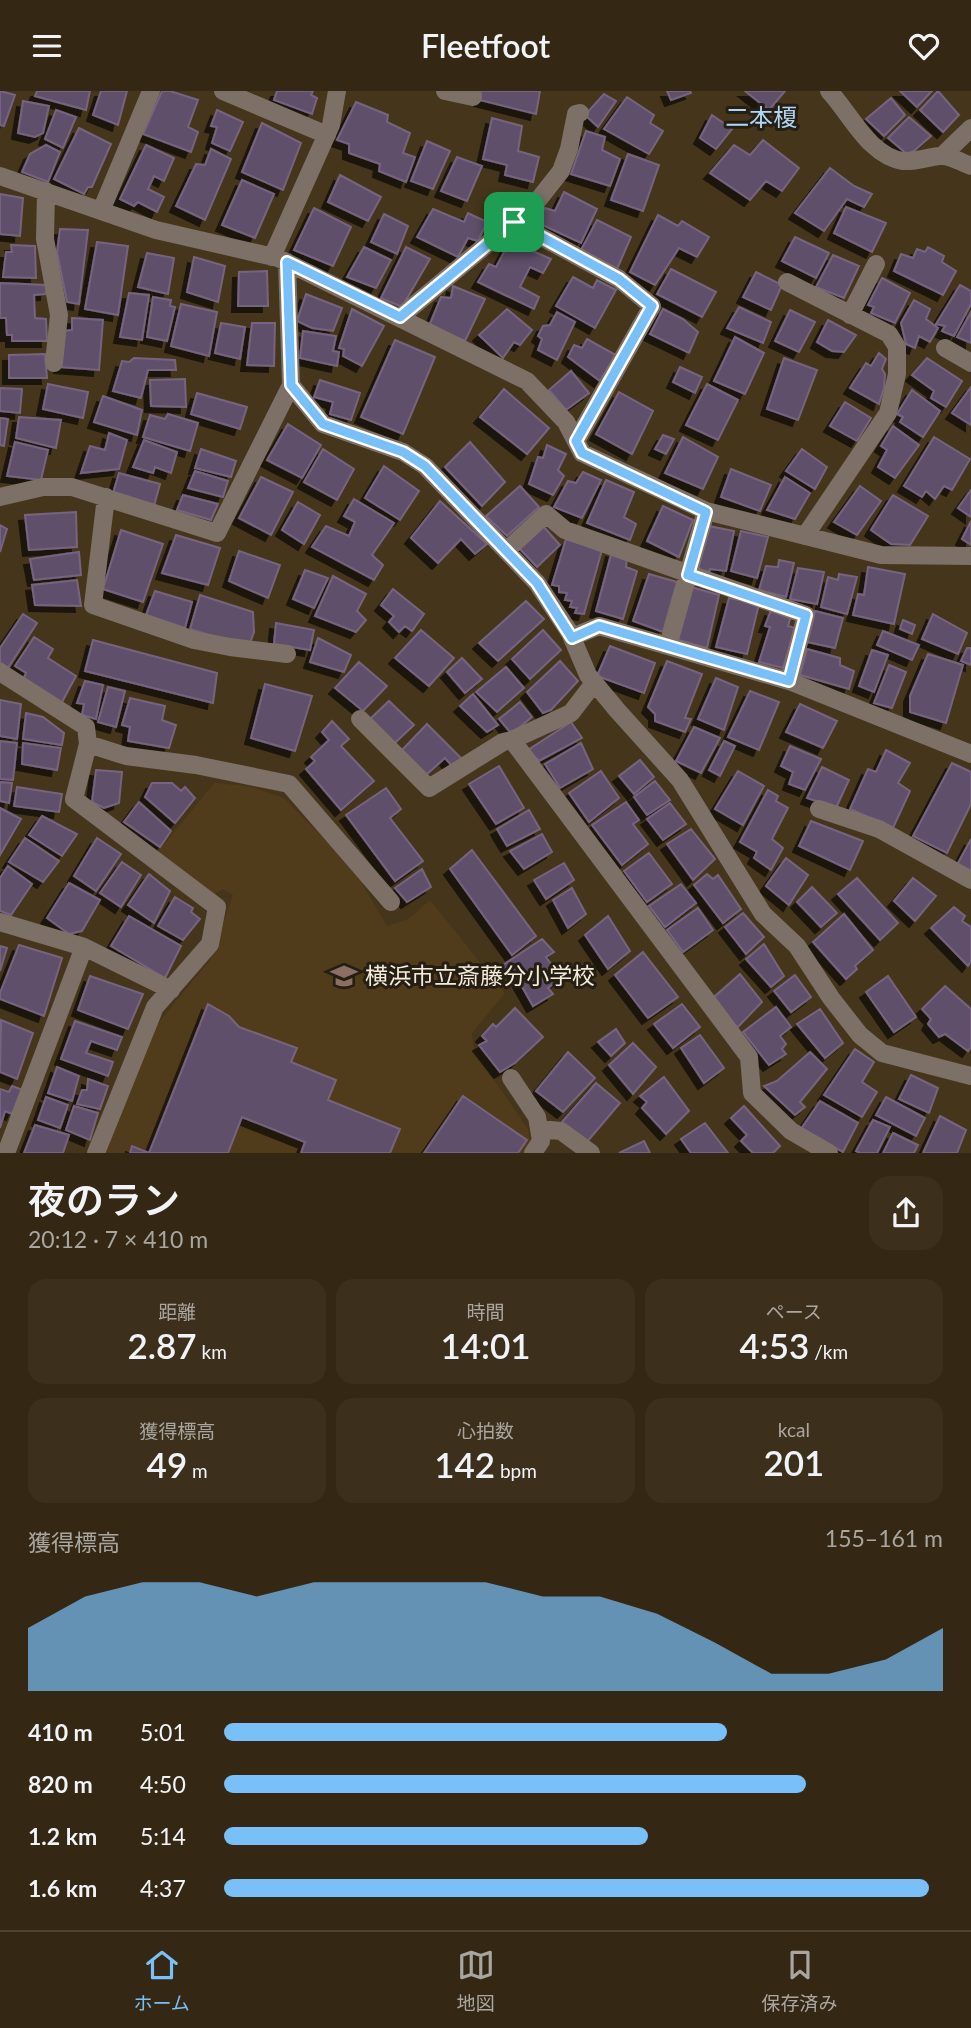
<!DOCTYPE html>
<html lang="ja">
<meta charset="utf-8">
<style>
body{margin:0;font-family:Lato,"Noto Sans JP",sans-serif;background:#3c301d;color:#f1f3f6;height:100vh;display:flex;flex-direction:column;font-size:26px;white-space:nowrap}
*{box-sizing:border-box;margin:0}
p{font-size:23px;color:#a9a6a0}
.icon{flex:none;width:38px;height:38px;fill:none;stroke:currentColor;stroke-width:2;stroke-linecap:round;stroke-linejoin:round}
.map{position:relative;height:1062px;overflow:hidden}
.details{display:flex;flex-direction:column;background:#342814;flex:1}
.details>*{flex:none}
.pin{position:absolute;display:grid;place-items:center;width:60px;height:60px;color:#fff;margin:-30px;border-radius:14px;box-shadow:0 4px 10px #0006}
.round{display:grid;place-items:center;flex:none;width:74px;height:74px;border-radius:21px;background:#3c301d}
.headline{display:flex;align-items:center;justify-content:space-between;height:119px;padding:0 28px}
h1{font-size:38px;font-weight:600;line-height:52px}
.metrics{display:grid;grid-template-columns:repeat(3,1fr);gap:10px;height:119px;padding:7px 28px}
.metrics div{display:grid;align-content:center;border-radius:18px;background:#3c301d;text-align:center}
.metrics b{font-size:35px;font-weight:600}
.metrics small{font-size:19px;font-weight:400}
.metrics p{font-size:19px}
.chart{height:196px;padding:14px 28px}
.chart p{display:flex;justify-content:space-between}
.chart svg{width:100%;height:126px;margin-top:7px;fill:#79bff8;opacity:.7}
ul{padding:0 28px;list-style:none;font-size:23px}
li{display:grid;grid-template-columns:112px 84px 1fr;align-items:center;height:52px}
li i{height:18px;border-radius:9px;background:#79bff8}
header{display:flex;justify-content:space-between;align-items:center;height:91px;padding:0 28px;background:#342814;font-size:32px;font-weight:600}
.dock{display:flex;justify-content:space-around;align-items:center;height:98px;border-top:2px solid #4e4434;background:#342814;font-size:19px;color:#a9a6a0}
.dock a{display:grid;justify-items:center;gap:4px}
.dock .active{color:#79bff8}
.map>svg:first-child{display:block}
</style>
<header><svg class="icon" aria-label="menu" viewBox="0 0 24 24"><path d="M4 6h16M4 12h16M4 18h16"/></svg>Fleetfoot<svg class="icon" aria-label="heart" viewBox="0 0 24 24"><path d="M12 20l-8-8c-3-5 5-10 8-4 3-6 11-1 8 4z"/></svg></header>
<div class="map">
<svg width="971" height="1062" viewBox="0 0 971 1062">
<defs>
<filter id="shadow"><feDropShadow dx="-6" dy="6" stdDeviation="0" flood-color="#0009"/></filter>
</defs>
<rect width="100%" height="100%" fill="#45351b"/>
<path fill="#503b1a" d="M214 692 249 695 284 707 354 778 387 835 408 828 430 809 505 902 472 942 474 959 528 1038 531 1055 526 1062H106L155 936 210 869 233 804 222 798 213 805 157 762Z"/>
<path fill="#61506a" stroke="#76647f" stroke-width="2" filter="url(#shadow)" d="M0 0 15 4 4 35 0 34Z
M37 0H90L86 19 35 5Z
M101 0H127L118 34 93 24Z
M162 0H170L198 9 188 36 198 41 191 61 143 43Z
M277 0H313L311 4 317 7 312 23 274 9Z
M481 0H540L536 23 480 9Z
M667 0H690L691 2 671 9Z
M745 0H785L769 19Z
M900 0H932L917 16Z
M938 0 959 24 943 41 920 19Z
M604 3 616 10 598 36 585 24Z
M627 6 654 24 650 32 663 40 649 63 604 38Z
M891 7 905 24 884 45 866 28Z
M23 10 49 15 43 42 35 46 18 42Z
M356 11 388 24 387 31 410 42 403 62 415 66 406 91 379 80 380 73 349 62V53L337 49Z
M56 19 76 26 63 57 45 48Z
M217 19 243 31 230 60 212 52 217 36 211 35Z
M712 24 732 38 716 58 700 47Z
M909 26 931 45 914 60 907 63 888 47Z
M492 27 522 35 518 60 539 66 533 91 505 84 507 74 483 68Z
M262 32 301 52 283 99 242 81Z
M79 37 111 53 92 96H88L84 103 54 88Z
M586 40 605 46 602 59 620 68 610 95 571 83Z
M763 49 799 77 782 100 766 90 750 109 710 82 734 54 750 64Z
M427 50 450 60 433 98 411 90Z
M46 54 60 61 48 91 22 81 30 63Z
M146 54 174 67 164 90 154 85 148 98 164 106 157 121 138 111 134 115 120 108Z
M211 58 231 68 205 129 176 115 196 73 205 74Z
M628 63 659 74 643 120 611 109Z
M457 66 482 75 467 110 441 100Z
M830 77 854 95 872 103 864 116 847 108 824 140 795 122Z
M340 84 381 106 368 130 328 111Z
M242 89 274 103 255 147 222 134Z
M564 101 597 118 581 152 536 131 545 117 555 120Z
M0 103 23 107 20 145 0 143Z
M846 116 886 132 872 161 834 142Z
M314 117 351 136 333 175 294 159Z
M433 118 464 131 468 122 487 131 478 150 468 147 458 166 417 146Z
M384 123 408 135 397 163 371 151Z
M658 124 678 135 682 130 709 146 697 166 679 157 655 194 630 181Z
M597 129 631 146 617 178 581 159Z
M60 138 88 139 79 213 67 211 57 161Z
M795 146 829 162 816 187 782 170Z
M510 150 551 168 543 182 530 176 520 196 539 206 534 218 478 191 489 173 496 176Z
M97 151 128 155 118 224 85 218Z
M11 154 35 155 36 187 3 186 6 161H12Z
M364 156 391 169 376 197 347 186Z
M406 156 430 168 402 216 381 207Z
M928 156 944 165 942 171 956 180 943 204 894 180 901 163 913 167 917 158 925 161Z
M147 162 174 167 168 203 138 196Z
M833 164 859 175 844 207 816 196Z
M194 166 225 175 218 211 187 201Z
M671 178 716 201 702 226 657 203Z
M267 180 268 215H238L239 181Z
M756 181 782 194 771 219 743 206Z
M573 186 593 197 597 189 616 199 595 237 556 215Z
M882 187 910 202 895 232 871 222 874 216 868 214Z
M0 192 47 194 46 203 34 204 35 227 46 228 47 250H12V244H7L6 227H0Z
M960 194 971 200V213L954 245 942 240 945 235 936 233Z
M453 195 485 208 465 250 429 235 441 206 451 207Z
M129 202 149 204 142 249 120 246Z
M306 203 342 217 333 240 312 237 297 230Z
M153 206 171 209 170 215 175 216 167 250 147 246Z
M914 209 930 218 926 228 938 237 930 251 919 245 915 257 906 253 901 232Z
M181 213 217 221 209 265 171 255Z
M739 216 771 231 763 252 727 237Z
M352 218 384 235 362 275 343 265 344 258 339 257Z
M507 218 532 239 520 254 514 251 503 267 479 244Z
M663 218 683 228 698 241 689 262 650 243Z
M790 219 815 231 799 261 775 250Z
M557 221 575 231 557 269 538 259 542 248 538 245 543 235 550 234Z
M971 221V252L957 246Z
M72 227 103 229 99 279 60 276 63 240 72 239Z
M828 229 856 244 844 261 832 260 817 251Z
M221 232 245 236 240 268 215 262Z
M252 232H275L274 275 247 274Z
M303 240 336 245 333 260 339 261 337 275 300 267Z
M735 246 764 262 745 303 714 290Z
M587 248 616 264 600 290 568 266 574 254 582 257Z
M395 249 435 266 403 343 361 326Z
M879 262 886 268 882 278 885 283 884 297 879 313 850 297 866 272 871 275Z
M45 263 47 287H9V264Z
M134 267 175 269 176 279H148L141 307 113 300 122 270 129 271Z
M784 267 817 279 798 329 767 318Z
M927 267 962 290 946 316 931 307 934 300 912 284Z
M680 276 702 286 695 302 673 291Z
M571 280 589 302 566 319 549 299Z
M185 288 186 316 151 315 150 289Z
M320 289 360 302 351 329 330 323 333 311 314 306Z
M48 293 88 301 83 327 43 318Z
M707 293 738 309 718 349 686 334Z
M971 296V334L952 322Z
M0 297 22 298 20 322 0 320Z
M504 298 549 337 527 363 480 326Z
M912 299 940 320 923 346 900 331 903 326 897 323Z
M619 301 653 320 632 363 596 343Z
M197 302 247 316 240 338 191 323Z
M103 305 142 319 137 344 94 331Z
M845 311 871 327 857 350 830 335Z
M168 323 198 332 190 360 143 346 150 324 165 328Z
M19 326 61 329 56 357 16 347Z
M0 327 8 328 4 355 0 354Z
M288 333 321 354 302 387 267 369Z
M893 335 919 354 895 387 878 376 887 359 881 355Z
M109 342 127 349 119 378 81 382 90 355 105 359Z
M663 344 674 348 666 363 655 358Z
M683 346 718 366 703 398 665 382Z
M934 346 970 368 952 399 944 395 935 408 926 400 922 406 904 395Z
M144 349 177 361 171 382 155 376 153 382 133 376Z
M15 351 48 359 41 389 7 385Z
M470 351 505 391 482 415 445 376Z
M547 354 566 363 558 379 564 385 553 404 529 393 538 366 543 367Z
M201 358 236 370 231 386 195 377Z
M323 358 354 378 337 409 304 391Z
M802 358 827 376 815 398 786 380Z
M384 375 419 400 400 429 365 407Z
M731 378 771 394 760 420 721 406Z
M195 380 228 390 223 406 188 397Z
M583 381 601 389 582 427 554 416 568 390 576 392Z
M119 382 160 393 154 415 113 402Z
M261 386 293 401 271 444 239 427Z
M785 386 810 402 795 428 767 419Z
M606 389 634 401 624 426 636 433 630 449 587 432Z
M520 395 539 416 507 445 486 425Z
M860 395 881 410 857 444 834 431Z
M971 399V426L958 417Z
M183 404 218 413 211 429 177 419Z
M893 404 928 425 910 454 891 453 871 439Z
M354 408 394 432 372 464 383 474 374 489 312 456 326 435 349 445 355 431 344 425Z
M440 410 487 453 475 463 461 448 438 472 411 447Z
M298 411 320 424 304 453 282 439Z
M663 415 693 429 679 466 647 450Z
M76 421 77 456 29 459 25 424Z
M971 430V454L962 448Z
M0 434 7 438 0 461Z
M543 435 560 454 537 476 519 457Z
M709 435 734 440 726 480 710 478 708 484 697 480Z
M121 439 163 453 143 511 103 498Z
M741 440 768 446 757 487 731 480Z
M176 444 220 457 208 494 162 482Z
M566 448 602 459 584 523 575 522 577 517 570 516 572 510 565 509 567 502 559 501V495L552 494Z
M239 460 280 474 268 507 229 490Z
M612 460 627 467 626 476 637 480 623 528 596 520Z
M79 461 81 484 34 489 30 468Z
M779 469 794 472 786 506 759 499 766 475 778 476Z
M868 476 905 483 894 533 853 524 858 503 864 504Z
M798 477 824 481 817 513 790 508Z
M305 479 328 487 314 517 293 508Z
M649 483 677 491 663 541 633 530Z
M839 483 857 486 847 523 821 516 828 486 838 489Z
M333 485 366 503 357 520 366 529 356 541 315 525Z
M77 489 81 515 35 514 32 494Z
M691 496 719 504 707 557 675 548Z
M393 498 424 523 412 540 405 535 399 541 389 531 394 525 381 514Z
M155 500 192 511 185 537 146 524Z
M200 504 253 521 254 541 250 552 240 554 190 538Z
M729 507 759 513 747 563 716 556Z
M526 510 544 528 498 570 479 552Z
M771 519 791 525 788 535 795 537 783 577 759 571 770 536 765 535Z
M815 520 843 527 835 557 807 551Z
M23 523 37 532 8 577 0 571V557Z
M933 523 967 542 958 563 922 548Z
M903 529 915 534 912 543 900 538Z
M276 532 314 539 310 559 274 553Z
M421 539 454 567 429 595 395 567Z
M543 539 561 559 530 588 512 568Z
M883 540 919 554 912 569 877 554Z
M34 546 53 558 48 567 76 585 61 613 23 589 26 582 15 575Z
M318 547 351 564 344 581 310 571Z
M93 549 217 582 213 612 85 580Z
M610 555 655 572 644 602 597 585Z
M967 557H971V574L961 570Z
M807 558 840 567V574L854 580 849 598 800 584Z
M872 559 888 564 874 601 859 595Z
M928 563 963 574 946 632 910 621V605Z
M462 567 482 588 465 602 447 581Z
M560 570 578 590 551 619 543 622 527 601Z
M667 570 702 583 685 627 691 628 685 641 655 630V623L648 616Z
M359 571 387 595 363 620 335 597Z
M889 574 906 581 892 617 874 612Z
M506 576 524 597 497 621 476 601Z
M716 587 738 596 724 639 698 628Z
M85 590 103 594 96 628 82 624 84 613 77 612Z
M265 593 312 605 295 660 251 647Z
M108 596 125 600 116 636 98 631Z
M750 600 779 611 759 659 728 646Z
M473 603 498 634 487 641 460 615Z
M130 607 165 615 162 629 176 634 169 657 128 650 130 636 122 634Z
M0 609 21 613 17 648 0 645Z
M389 610 414 634 395 652 369 629Z
M520 611 532 626 516 639 510 641 499 628Z
M800 613 837 630 823 657 786 641Z
M26 622 43 626 64 642 62 654 23 648Z
M332 630 349 648 341 655 374 690 341 719 306 678 315 670 311 666 329 649 322 641Z
M571 631 582 647 539 670 528 659Z
M427 633 462 668 452 675 445 667 425 685 401 660Z
M694 636 720 647 701 682 676 670Z
M0 650 17 652 13 689 0 688Z
M724 650 735 655 720 685 709 679Z
M23 652 61 657 57 679 22 673Z
M581 652 593 678 560 697 545 673Z
M790 655 821 668 805 699 789 693 793 681 781 675Z
M886 659 910 672 898 692 910 700 893 737 850 718 868 678 876 681Z
M640 669 654 686 634 703 619 685Z
M952 672 971 681V713L947 762 913 745Z
M499 675 524 717 496 733 469 693Z
M822 676 849 689 836 717 807 707Z
M96 679 122 681 119 712 104 717 92 711Z
M601 680 619 707 589 731 569 702Z
M738 680 764 695 743 734 715 718Z
M655 690 670 709 647 724 634 706Z
M0 691 12 692 9 712 0 710Z
M152 692H172L181 700 185 696 195 707 175 732 145 706Z
M17 696 62 703 59 721 14 715Z
M386 697 401 718 390 727 423 770 395 790 346 724Z
M768 699 778 705 776 710 788 717 772 748 783 757 771 779 754 767 757 761 740 751Z
M139 711 171 740 160 756 124 731Z
M626 711 639 729 633 733 648 753 622 774 592 734Z
M670 712 686 733 663 749 647 728Z
M0 717 21 728 0 764Z
M529 719 540 738 507 755 497 738Z
M42 725 77 743 62 765 29 744Z
M811 730 863 750 850 779 799 755Z
M691 738 715 768 693 789 667 753Z
M542 743 552 761 524 778 510 760Z
M25 747 59 770 43 791 9 771Z
M97 747 121 763 96 800 74 785Z
M971 748V780L957 774Z
M472 759 536 845 512 864 450 778Z
M649 762 672 793 647 811 624 780Z
M786 767 808 784 789 814 766 795Z
M122 771 141 784 121 816 100 802Z
M564 772 574 789 546 808 534 789Z
M8 775 32 793 11 824 0 820V787Z
M422 778 431 796 407 811 395 797Z
M149 783 170 800 154 832 128 814Z
M707 783 713 788 718 784 741 818 723 832 694 794Z
M857 787 898 832 880 849 838 803Z
M913 787 936 805 915 830 894 810Z
M69 792 100 809 82 840 69 843 47 827Z
M681 793 696 812 665 836 649 815Z
M812 796 837 822 821 836 797 811Z
M572 797 586 823 568 837 553 809Z
M175 806 193 817 191 821 200 828 183 849 158 835Z
M954 816 965 825 962 830 971 836V871L968 875 931 837Z
M698 817 713 839 683 861 667 839Z
M743 822 764 846 746 863 725 836Z
M844 823 873 859 855 875 857 878 846 888 813 851Z
M129 825 181 855 165 887 111 855Z
M608 825 630 860 608 878 585 844Z
M542 848 554 861 546 866 561 887 548 897 553 903 533 915 512 878 507 880 503 874Z
M764 853 784 885 771 896 746 868Z
M19 854 62 867 44 925 0 908V902Z
M0 855 7 857 0 880Z
M643 861 678 906 648 927 615 884Z
M740 883 762 911 737 937 714 906Z
M795 884 811 906 791 921 774 900Z
M90 885 143 903 128 938 78 919Z
M888 885 916 926 894 941 866 901Z
M945 895 971 918V956L968 960 945 943 939 946 928 933 931 928 922 918Z
M208 913 229 925 239 936 297 957 291 971 336 989 328 1009 400 1038 390 1062H301L305 1051 242 1026 228 1062H130L132 1055 149 1062Z
M682 913 700 936 673 957 654 933Z
M776 916 791 936 780 945 786 953 782 958 786 963 769 974 743 941Z
M515 917 543 946 515 972 500 981 479 954 487 950 482 945 493 933 496 936Z
M820 918 843 952 825 967 797 933Z
M1 929 33 942 17 988 0 981Z
M75 930 122 946 117 959 91 950 86 962 113 971 108 985 61 968Z
M616 938 625 952 611 965 598 951Z
M700 944 724 977 704 992 681 957Z
M633 952 656 976 633 1003 609 974Z
M855 958 874 971 862 991 877 1001 862 1026 824 1004Z
M568 961 595 987 563 1021 536 1000Z
M810 961 827 978 800 1011 805 1016 795 1024 764 995 777 990Z
M57 976 79 985 72 1010 48 1002Z
M911 984 938 997 929 1022 899 1008Z
M664 986 689 1020 666 1043 642 1017 647 1011 640 1005Z
M88 988 108 995 100 1018 77 1013 82 999H87Z
M596 992 620 1012 587 1051 561 1032Z
M12 995 23 999 12 1023 5 1020 0 1037V998L9 1001Z
M463 1005 527 1049 518 1062H424Z
M46 1006 68 1014 60 1037 38 1029Z
M886 1006 925 1027 916 1045 876 1024Z
M820 1010 858 1032 843 1061 801 1038Z
M74 1015 98 1022 90 1049 66 1039Z
M744 1015 780 1055 773 1062H753L741 1050 747 1044 731 1027Z
M940 1025 966 1039 957 1062H923Z
M873 1029 890 1036 877 1062H860L856 1060Z
M705 1032 728 1062H691L681 1048Z
M35 1034 69 1044 63 1062H24Z
M893 1042 918 1054 914 1062H883Z
M644 1050 650 1062H619Z"/>
<g fill="none" stroke-linecap="round" stroke-linejoin="round">
<path stroke="#7c7067" stroke-width="18" d="M223 0 327 44
M445 0 473 6
M829 0C850 22 869 65 903 70 916 71 928 66 940 65 950 64 962 72 971 75
M943 64 971 37
M0 85 156 139 278 167 527 290 566 331 582 362 706 420 881 464 971 465
M46 100 45 148 59 224 54 272
M101 120 151 0
M514 131 619 188 652 215 576 350
M272 166 331 34 337 0
M287 171 291 294 323 333 403 361 425 375 537 492 570 542 588 584 617 619 680 689 763 823 797 855 831 907 860 944 882 962 971 985
M787 191 889 243 897 256V283L888 322 805 445
M850 224 876 173
M400 226 535 113 561 80 569 58 576 23 580 22
M945 257 971 272
M0 406 43 396H72L217 442 291 294
M106 406 93 514 194 549 230 556 287 563
M506 460 546 423 565 439 806 524 789 590
M572 546 599 535 789 590 971 663
M668 555 706 420
M0 581 86 636 88 653
M594 592 571 622 512 649 749 966 752 1002 791 1040 829 1062
M360 628 429 697 503 651 512 649
M819 718 879 738 971 789
M0 831 84 856 171 899
M511 987 537 1026 541 1050 533 1062
M539 1038 561 1040 591 1062
M6 1062 84 856
M96 1062 155 916 210 853 217 816 74 708 88 653 126 665 196 674 289 693 391 811"/>
</g>
<g fill="none" stroke-linecap="round" stroke-linejoin="round">
<g stroke="#fff" stroke-width="14">
<path id="route" d="M514 131 619 188 652 215 576 350 582 362 706 421 688 484 806 524 789 590 599 535 572 547 537 492 425 375 403 361 323 333 291 294 287 171 400 226Z"/>
</g>
<use href="#route" stroke="#79bff8" stroke-width="9"/>
</g>
<defs>
<g id="school-bare" transform="scale(2.1)"><path d="M0-5L7-2L0 1L-7-2ZM-4 1L0 2.5L4 1V4Q0 6-4 4Z" fill="#8d6e63" stroke="#251e13" stroke-width="2.5" paint-order="stroke"/></g>
</defs>
<g fill-rule="evenodd">
<use href="#school-bare" x="344" y="885"/>
</g>
<g text-anchor="middle" stroke-width="6" stroke-linejoin="round" paint-order="stroke">
<g font-size="23" fill="#f5ebdb" stroke="#251e13" text-anchor="start">
<text x="365" y="893">横浜市立斎藤分小学校</text>
</g>
<g font-size="24" fill="#b0d5f5" stroke="#251e13">
<text x="761" y="35">二本榎</text>
</g>
</g>
</svg>
<div class="pin" style="left:514px;top:131px;background:#1e9e55"><svg class="icon" aria-label="arrive" viewBox="0 0 24 24"><path d="M6 21V4h12l-3 4 3 4H6"/></svg></div>
</div>
<section class="details">
<div class="headline"><div><h1>夜のラン</h1><p>20:12 · 7 × 410 m</p></div><a class="round"><svg class="icon" aria-label="share" viewBox="0 0 24 24"><path d="M12 15V3M7 8l5-5 5 5M5 13v7h14v-7"/></svg></a></div>
<div class="metrics">
<div><p>距離</p><b>2.87<small> km</small></b></div>
<div><p>時間</p><b>14:01</b></div>
<div><p>ペース</p><b>4:53<small> /km</small></b></div>
</div>
<div class="metrics">
<div><p>獲得標高</p><b>49<small> m</small></b></div>
<div><p>心拍数</p><b>142<small> bpm</small></b></div>
<div><p>kcal</p><b>201</b></div>
</div>
<div class="chart"><p><span>獲得標高</span>155–161 m</p>
<svg viewBox="0 0 160 44" preserveAspectRatio="none"><path d="M0 44V22L10 11L20 6L30 6L40 11L50 6L60 6L70 6L80 6L90 11L100 11L110 17L120 27L130 38L140 38L150 33L160 22V44z"/></svg>
</div>
<ul>
<li><b>410 m</b>5:01<i style="width:70%"></i></li>
<li><b>820 m</b>4:50<i style="width:81%"></i></li>
<li><b>1.2 km</b>5:14<i style="width:59%"></i></li>
<li><b>1.6 km</b>4:37<i style="width:98%"></i></li>
</ul>
</section>
<nav class="dock">
<a class="active"><svg class="icon" aria-label="home" viewBox="0 0 24 24"><path d="M3 11l9-7 9 7M6 9v11h12V9"/></svg>ホーム</a>
<a><svg class="icon" aria-label="map" viewBox="0 0 24 24"><path d="M3 6l6-2 6 2 6-2v14l-6 2-6-2-6 2zM9 4v14M15 6v14"/></svg>地図</a>
<a><svg class="icon" aria-label="saved" viewBox="0 0 24 24"><path d="M7 4h10v16l-5-4-5 4z"/></svg>保存済み</a>
</nav>
